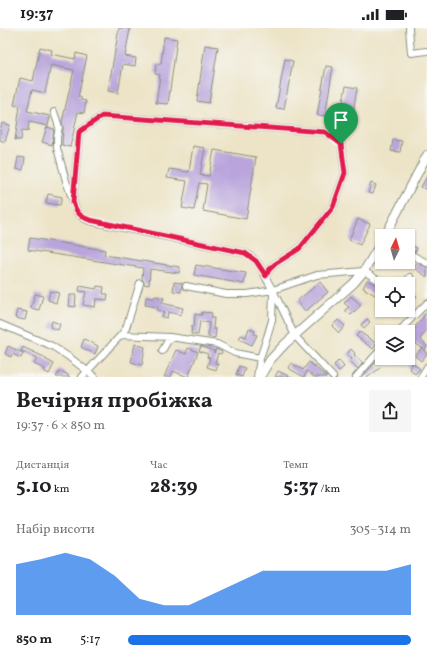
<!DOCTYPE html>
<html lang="uk">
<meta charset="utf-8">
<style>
body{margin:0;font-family:Vollkorn,serif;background:#f6f6f6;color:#202124;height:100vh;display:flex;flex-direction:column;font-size:15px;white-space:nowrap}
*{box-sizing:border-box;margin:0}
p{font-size:13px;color:#757577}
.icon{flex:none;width:22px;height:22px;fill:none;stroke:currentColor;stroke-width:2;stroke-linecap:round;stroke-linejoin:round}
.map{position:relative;height:349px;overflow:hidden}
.side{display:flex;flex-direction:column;background:#fff;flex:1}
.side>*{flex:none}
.needle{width:26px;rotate:5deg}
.tools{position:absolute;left:375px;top:201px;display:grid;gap:8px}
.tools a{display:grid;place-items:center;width:40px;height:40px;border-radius:0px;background:#fff;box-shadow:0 1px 3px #0004;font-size:20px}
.pin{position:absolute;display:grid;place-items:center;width:34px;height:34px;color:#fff;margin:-41px -17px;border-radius:50% 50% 50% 0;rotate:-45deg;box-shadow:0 0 4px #0007}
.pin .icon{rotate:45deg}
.round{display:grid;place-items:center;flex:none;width:42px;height:42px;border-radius:0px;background:#f6f6f6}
.headline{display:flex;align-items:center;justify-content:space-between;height:68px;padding:0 16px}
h1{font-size:22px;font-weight:700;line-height:30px}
.stats{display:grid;grid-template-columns:repeat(3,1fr);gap:6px;height:68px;padding:4px 16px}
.stats div{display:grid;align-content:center}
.stats b{font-size:20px;font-weight:700}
.stats small{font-size:11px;font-weight:400}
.stats p{font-size:11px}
.chart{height:112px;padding:8px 16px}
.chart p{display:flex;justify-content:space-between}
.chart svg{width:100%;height:72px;margin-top:4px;fill:#1a73e8;opacity:.7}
ul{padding:0 16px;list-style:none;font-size:13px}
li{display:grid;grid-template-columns:64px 48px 1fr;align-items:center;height:30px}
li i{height:10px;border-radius:5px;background:#1a73e8}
.status{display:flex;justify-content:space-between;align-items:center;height:28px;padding:0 20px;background:#fff;direction:ltr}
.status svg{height:11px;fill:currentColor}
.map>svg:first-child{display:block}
</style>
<div class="status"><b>19:37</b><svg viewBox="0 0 49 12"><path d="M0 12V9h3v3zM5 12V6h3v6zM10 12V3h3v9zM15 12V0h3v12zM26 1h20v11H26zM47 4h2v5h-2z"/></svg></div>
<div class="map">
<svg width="427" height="349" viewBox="0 0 427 349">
<rect width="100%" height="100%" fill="#f6f6f2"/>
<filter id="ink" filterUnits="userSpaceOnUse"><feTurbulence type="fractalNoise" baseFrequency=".025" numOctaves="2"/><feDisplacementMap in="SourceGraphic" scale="8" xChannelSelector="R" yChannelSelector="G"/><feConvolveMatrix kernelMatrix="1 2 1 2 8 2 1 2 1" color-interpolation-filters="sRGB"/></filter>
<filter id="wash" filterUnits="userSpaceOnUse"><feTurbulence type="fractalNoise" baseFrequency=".012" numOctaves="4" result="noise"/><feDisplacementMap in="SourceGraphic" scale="16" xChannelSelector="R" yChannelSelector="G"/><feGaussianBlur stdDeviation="0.9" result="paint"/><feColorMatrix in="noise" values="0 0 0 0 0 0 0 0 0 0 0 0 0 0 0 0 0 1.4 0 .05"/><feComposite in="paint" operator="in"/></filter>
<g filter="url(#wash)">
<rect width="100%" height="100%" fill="#ede4c7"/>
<g id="blocks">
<path fill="#b9a4dc" d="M119 0 130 1 125 28 136 30 135 38 123 36 118 65 108 63Z
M164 9 177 11 168 76 156 75 160 47 155 46 156 36H161Z
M205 17 218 19 209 75 197 73Z
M40 19 52 22 51 26 75 31 76 25 87 28 78 69H81V72L86 73 84 85 78 84 70 119 62 117 63 100 62 94 74 42 51 37 45 65 32 62 27 83 50 88 48 98 29 94 28 103 22 102 21 112H15L20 78 14 77 20 50 33 53Z
M285 31 293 33 284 81 276 80Z
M326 38 333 39 325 88 317 87Z
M346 58 357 60 352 91 340 89Z
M2 95 10 97 5 114 0 112V102Z
M47 99 54 101 52 117 42 114Z
M393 112 402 113 400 124 391 123Z
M193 118 205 120 200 147 209 148 214 122 256 129 246 191 203 183 207 156 199 155 194 182 182 180 187 153 167 150 169 141 189 144Z
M18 129 25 130 23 142 16 141Z
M427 148V162L421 159Z
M371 155 376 157 373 166 368 165Z
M48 166 62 169 60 177 46 175Z
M358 191 370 196 360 217 349 212Z
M30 210 105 222 104 227 180 239 179 245 150 241 149 257 144 256V254L142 251 143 240 28 222Z
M408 215 417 220 415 224 408 220Z
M417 235 427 239V249L414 240Z
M196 237 246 245 244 256 194 247Z
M367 252 379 259 375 267 363 260Z
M174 254 182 255 181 264 173 263Z
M320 254 328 264 307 282H304L297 273Z
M80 258 96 261 97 258 104 259 103 266H108L107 272 96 271 95 279 83 277 86 264 79 263Z
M408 262 417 268 412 275 408 272Z
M50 263 59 265 56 275 48 272Z
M35 266 43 268 39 282 31 280Z
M70 267H76L75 279 69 278Z
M155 268 164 270 162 275 183 280 181 287 168 284 167 290 162 289 164 284 157 282 158 279 145 277 146 269 154 270Z
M351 268 361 277 351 287 345 282 349 279 344 275Z
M17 282 27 284 25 292 15 290Z
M202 284 212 285 211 290H214L213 301H216L215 310 208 309 209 295 200 293 198 307 191 306 192 298H194L195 286 202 287Z
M427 284V301L420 311 427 318 425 322 409 311 416 300 415 299Z
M367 291 370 294 364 300 361 297Z
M338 292 345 298 339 305 332 298Z
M52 293 60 296 58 302 50 299Z
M249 300 255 303 254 306 257 307 252 317 239 311 241 307 246 309Z
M360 304 377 316 373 321 356 308Z
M84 311 98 318 95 326 81 319Z
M135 316 145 319 142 337 131 334Z
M8 318 23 325 21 330 12 326 11 329 5 326Z
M201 318 214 323V325L216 321 222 324 221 326 218 325 215 335 218 336 216 342 207 339 210 330 207 329 208 326 199 323Z
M23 319 46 330 45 331 54 336 49 346 44 343 45 341 34 336 37 330 21 323Z
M188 320 198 324 188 349 173 343 171 349H164L176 322 186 326Z
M422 320 427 326 421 333 415 328Z
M351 321 355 325 354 327 363 335 358 341 350 333 352 331 347 326Z
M339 332 344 339 339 343 334 337Z
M309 334 327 349H314L307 343 304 349 288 340 291 335 303 342Z
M375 335 380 340 368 349 365 346Z
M413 335 420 341 415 346 409 340Z
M239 338 245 340 242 349 236 347Z
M61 342 70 349H56Z
M278 343 291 349H275Z"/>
</g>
</g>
<g filter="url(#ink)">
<use href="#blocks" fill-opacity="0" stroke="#86907e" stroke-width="1"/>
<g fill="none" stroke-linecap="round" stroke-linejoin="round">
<g stroke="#86907e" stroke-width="8">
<path id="minor" d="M409 0 411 25 427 23
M54 84 59 99 57 109V120L66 153 77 184 83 190 90 193 245 225C262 233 263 248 273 262L317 247 364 243 384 256
M73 174 79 104 102 88 325 104 341 115 345 145 333 179 299 221 275 236 269 242 266 248
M408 225 427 235
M404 256 410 249
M186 258 226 266H247L273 262
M273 262 295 308 333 349
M0 296 52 318 69 329 95 349
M398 304 427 275
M121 307 170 309
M162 323 170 309 217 316 235 325 260 330
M82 349 121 307 126 300 140 255
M257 349 260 330 267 309 272 292 273 265
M356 349 382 320
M421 349 427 339"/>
</g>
<g stroke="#86907e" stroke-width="10">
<path id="major" d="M385 208 427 127
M260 349 270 332 285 316 354 255 364 243 382 213"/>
</g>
<use href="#minor" stroke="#fff" stroke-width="6"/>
<use href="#major" stroke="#fff" stroke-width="8"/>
</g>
</g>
<g fill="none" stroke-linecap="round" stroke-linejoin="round" filter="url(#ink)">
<g stroke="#fff" stroke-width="8">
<path id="route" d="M102 88 325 104 341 116 345 145 333 179 299 221 275 236 269 242 266 248 256 233 245 225 90 192C80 189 76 184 73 174L79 104Z"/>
</g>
<use href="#route" stroke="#e11d48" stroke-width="5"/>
</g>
</svg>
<div class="tools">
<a><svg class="needle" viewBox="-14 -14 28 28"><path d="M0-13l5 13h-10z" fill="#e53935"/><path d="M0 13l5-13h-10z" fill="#757577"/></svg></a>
<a><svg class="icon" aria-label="locate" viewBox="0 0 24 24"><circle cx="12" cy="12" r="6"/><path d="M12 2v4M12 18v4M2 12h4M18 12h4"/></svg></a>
<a><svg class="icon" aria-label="layers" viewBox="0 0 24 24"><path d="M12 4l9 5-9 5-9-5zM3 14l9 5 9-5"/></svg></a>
</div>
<div class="pin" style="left:341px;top:116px;background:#1e9e55"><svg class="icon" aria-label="arrive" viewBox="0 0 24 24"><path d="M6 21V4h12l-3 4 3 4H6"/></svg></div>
</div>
<section class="side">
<div class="headline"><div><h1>Вечірня пробіжка</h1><p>19:37 · 6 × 850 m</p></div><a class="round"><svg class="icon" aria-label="share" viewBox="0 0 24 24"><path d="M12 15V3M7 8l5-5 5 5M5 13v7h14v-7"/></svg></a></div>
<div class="stats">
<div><p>Дистанція</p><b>5.10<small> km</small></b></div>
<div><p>Час</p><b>28:39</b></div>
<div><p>Темп</p><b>5:37<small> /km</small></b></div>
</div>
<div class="chart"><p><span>Набір висоти</span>305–314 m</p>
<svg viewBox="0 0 160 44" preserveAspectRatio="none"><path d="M0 44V13L10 10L20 6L30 10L40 20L50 34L60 38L70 38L80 31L90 24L100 17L110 17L120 17L130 17L140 17L150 17L160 13V44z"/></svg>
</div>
<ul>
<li><b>850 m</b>5:17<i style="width:100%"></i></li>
</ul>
</section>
